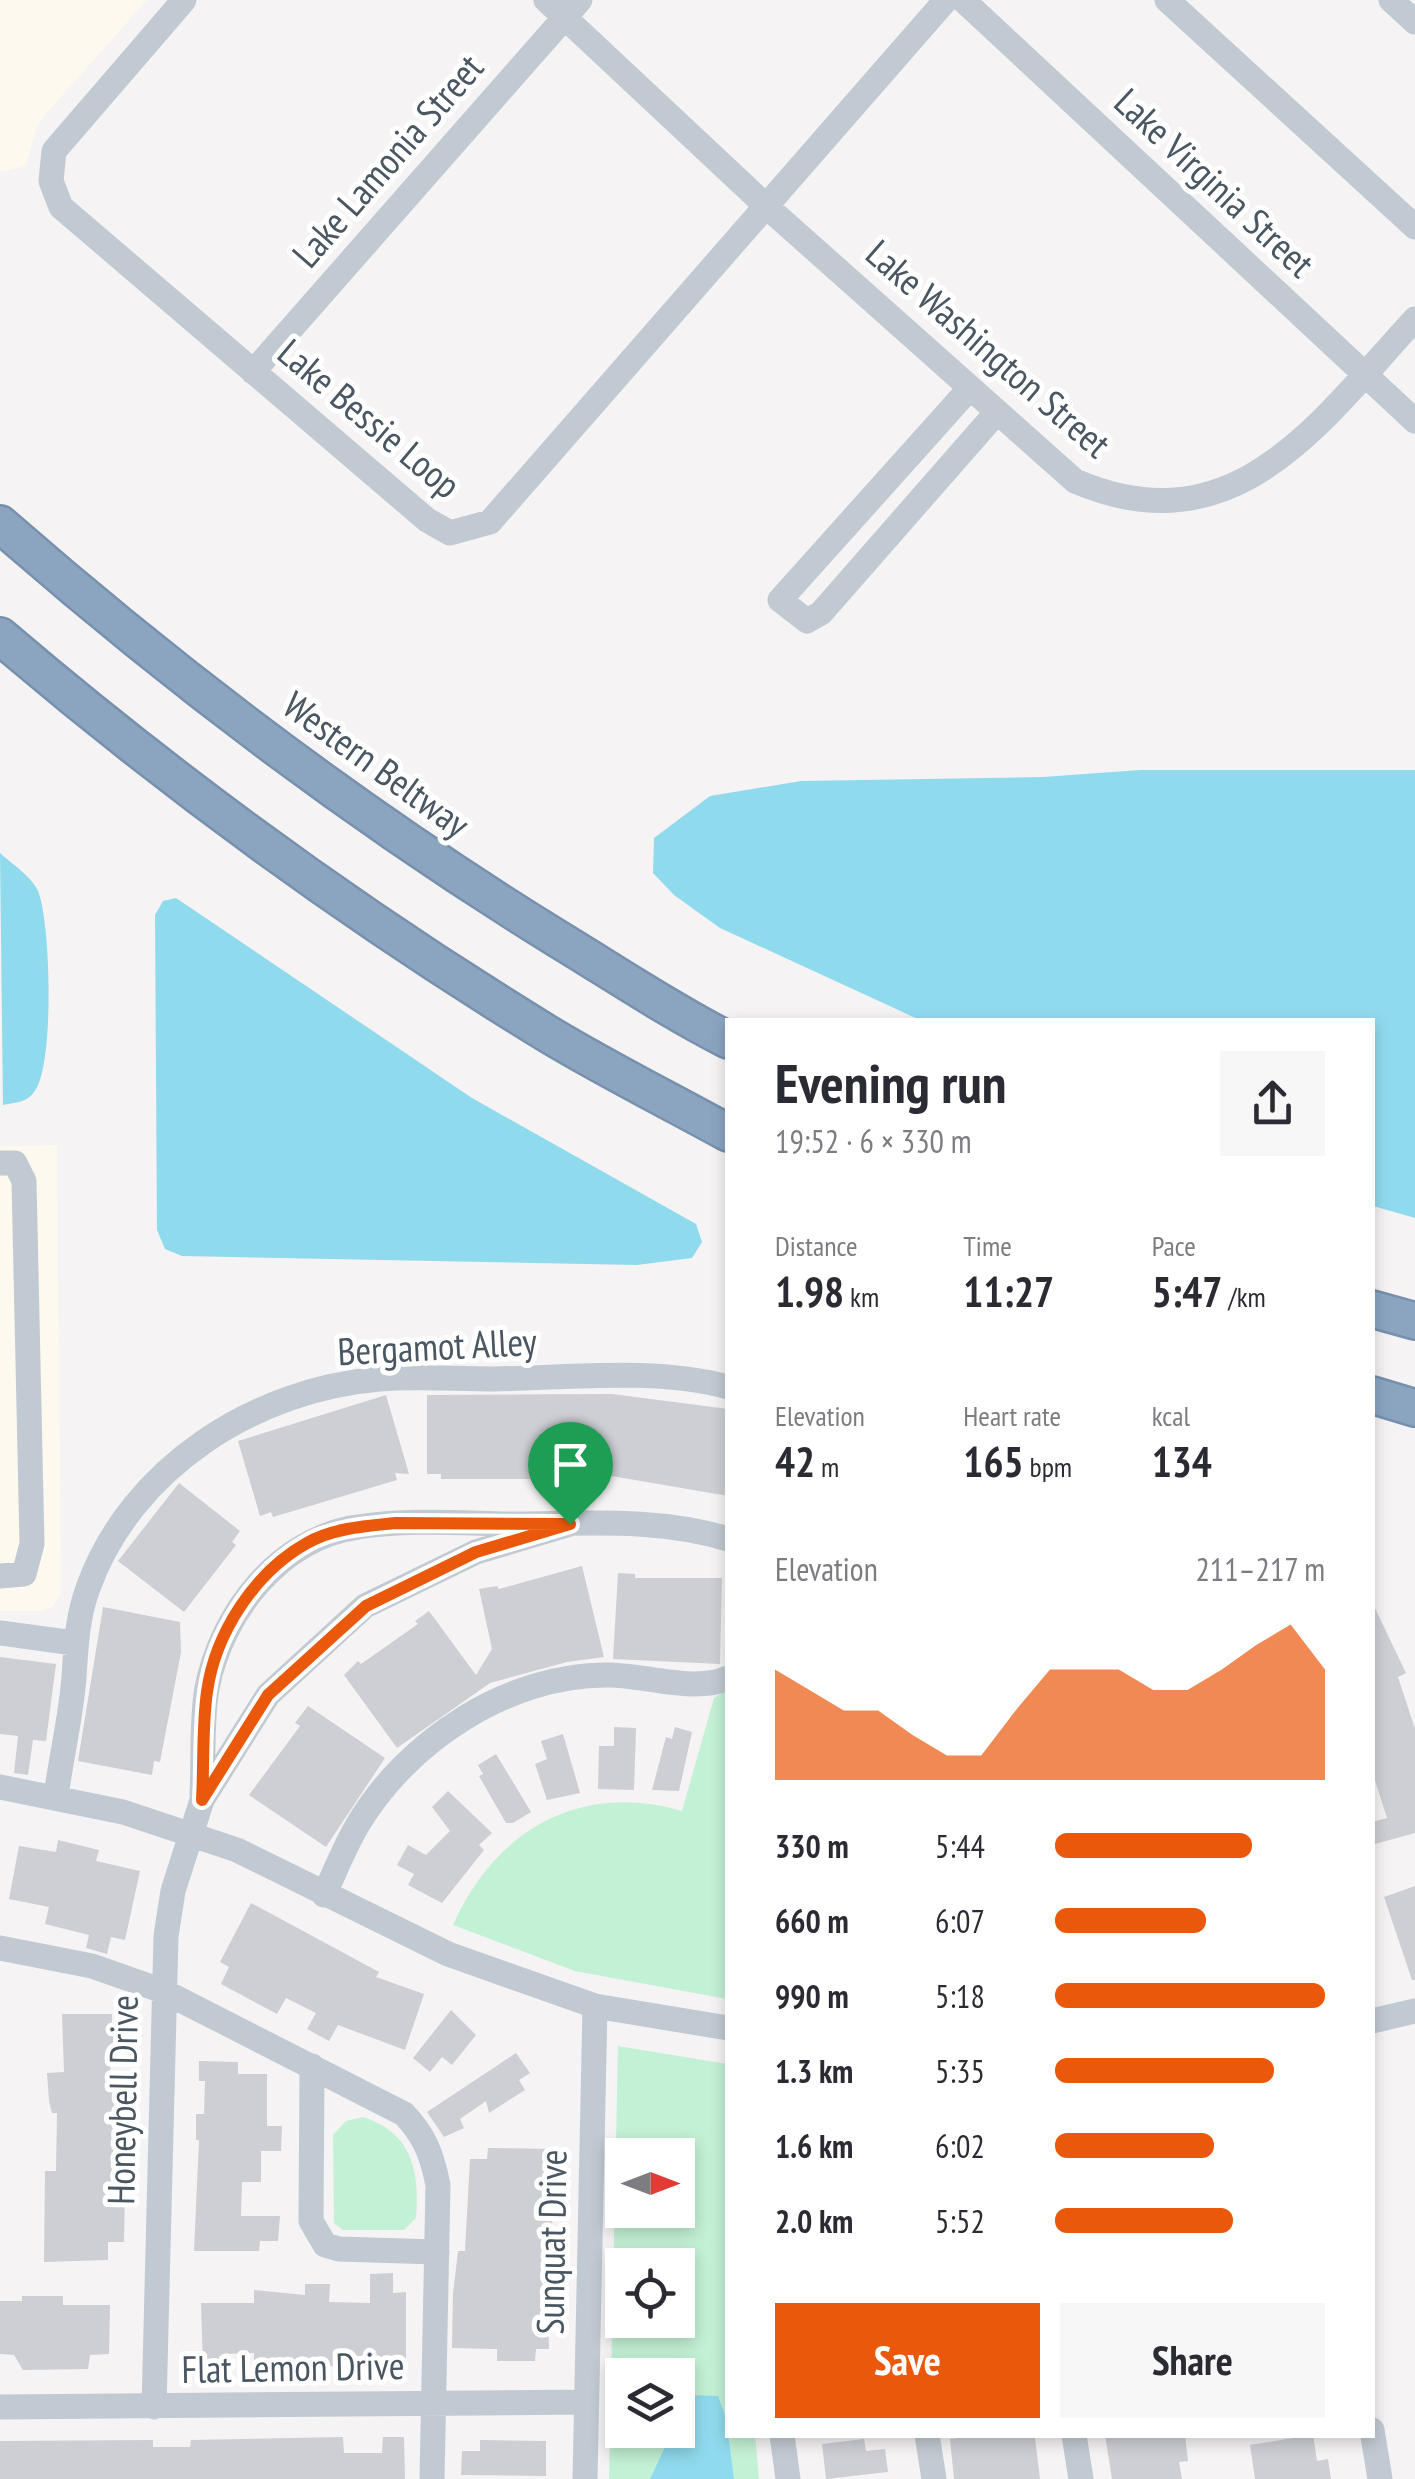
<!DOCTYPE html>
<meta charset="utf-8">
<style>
body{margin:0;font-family:"PT Sans Narrow",sans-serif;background:#f7f7f7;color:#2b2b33;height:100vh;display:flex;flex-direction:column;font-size:38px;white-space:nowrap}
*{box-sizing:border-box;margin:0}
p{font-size:32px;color:#7c7c81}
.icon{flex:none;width:55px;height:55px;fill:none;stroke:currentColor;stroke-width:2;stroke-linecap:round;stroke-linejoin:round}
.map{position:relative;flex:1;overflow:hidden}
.panel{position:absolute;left:725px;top:1018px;width:650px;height:1420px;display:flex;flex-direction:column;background:#fff;border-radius:0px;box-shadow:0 5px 15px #0003}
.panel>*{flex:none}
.needle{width:65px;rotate:90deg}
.buttons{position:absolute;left:605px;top:2138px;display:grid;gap:20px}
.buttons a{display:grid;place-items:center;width:90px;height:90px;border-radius:0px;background:#fff;box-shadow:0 5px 15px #0003;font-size:50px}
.pin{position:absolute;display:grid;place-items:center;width:85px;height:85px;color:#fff;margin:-102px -42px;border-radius:50% 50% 50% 0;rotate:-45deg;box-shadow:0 0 10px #0007}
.pin .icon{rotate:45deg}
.round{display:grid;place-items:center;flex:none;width:105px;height:105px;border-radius:0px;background:#f7f7f7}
.overview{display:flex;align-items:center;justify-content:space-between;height:170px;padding:0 50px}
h1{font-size:55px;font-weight:600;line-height:75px}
.stats{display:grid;grid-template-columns:repeat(3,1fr);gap:15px;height:170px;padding:10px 50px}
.stats div{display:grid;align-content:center}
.stats b{font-size:42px;font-weight:600}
.stats small{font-size:28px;font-weight:400}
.stats p{font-size:28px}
.chart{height:280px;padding:20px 50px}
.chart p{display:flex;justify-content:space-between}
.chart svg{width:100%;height:180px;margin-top:10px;fill:#ea580c;opacity:.7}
.cta{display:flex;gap:20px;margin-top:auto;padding:20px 50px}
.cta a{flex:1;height:115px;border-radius:0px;background:#ea580c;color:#fff;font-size:40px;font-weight:600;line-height:115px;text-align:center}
.cta a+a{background:#f7f7f7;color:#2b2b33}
ul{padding:0 50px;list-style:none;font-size:32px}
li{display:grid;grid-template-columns:160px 120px 1fr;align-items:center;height:75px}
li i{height:25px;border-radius:12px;background:#ea580c}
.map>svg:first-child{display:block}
</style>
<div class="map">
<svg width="1415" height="2479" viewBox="0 0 1415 2479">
<rect width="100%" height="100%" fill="#f5f3f3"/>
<path fill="#fdf9ef" d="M0 0H147L46 114 36 129 26 166 0 172Z
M57 1145 61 1593 52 1607 43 1611H0V1146Z"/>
<path fill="#c3f1d5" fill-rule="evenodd" d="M727 1690V1999L575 1971 453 1925C495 1831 579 1781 682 1811L714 1698Z
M618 2046 727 2064 728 2435H755L759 2479H609ZM622 2155H678V2210H622ZM622 2265H678V2320H622ZM622 2375H678V2430H622Z
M363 2117C412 2133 420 2171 416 2218L404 2230H343L334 2223 333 2135 346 2121Z"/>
<path fill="#90daee" d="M1140 770H1415V1218L1373 1206 1372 1020H920L720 928 674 895 653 873 654 838 710 796 801 781 1043 777Z
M0 853C11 863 32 877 38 891 51 923 54 1061 36 1089 28 1103 17 1102 3 1105Z
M176 898 472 1098 696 1224 702 1242 692 1258 637 1265 182 1256 165 1249 157 1230 155 915 163 901Z
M687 2395 718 2396 726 2418 734 2479H650L673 2430H678Z"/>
<path fill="#cdcfd5" d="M612 1394 728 1409V1496L594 1473H569V1479H441V1474H427V1395Z
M386 1395 409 1474 395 1473 397 1480 273 1517 271 1512 260 1516 238 1441Z
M179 1483 240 1531 232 1542 236 1545 184 1612 118 1561Z
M582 1566 604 1657 567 1662 490 1683 397 1748 344 1675 358 1661 361 1664 418 1624 415 1621 429 1611 476 1675 492 1649 479 1589 497 1586 499 1589Z
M618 1573 635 1574V1578H722L720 1664 613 1659Z
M1372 1602 1406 1673 1398 1677 1415 1729V1833L1375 1844 1372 1822 1387 1818 1372 1771Z
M103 1607 180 1622 181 1652 160 1762 154 1761 152 1775 78 1761Z
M0 1657 56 1664 46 1741 33 1740 28 1775 14 1773 18 1736 0 1734Z
M308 1706 385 1758 326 1847 249 1795 300 1726 295 1723Z
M614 1727 636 1728 634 1790 598 1789 599 1746H614Z
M675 1727 692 1732 679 1791 652 1790 666 1737 672 1739Z
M563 1734 580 1793 547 1800 535 1764 547 1759 541 1741Z
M496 1754 531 1812 513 1823H506L479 1776 483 1774 478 1765Z
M448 1791 492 1833 479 1845 484 1850 442 1903 408 1885 414 1874 397 1865 408 1845 426 1855 450 1831 432 1807Z
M58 1840 99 1850 96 1861 140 1871 125 1940 111 1937 107 1954 86 1948 89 1935 45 1924 49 1907 9 1899 19 1846 56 1852Z
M1415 1886V1980H1412L1384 1897Z
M251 1903 379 1972 376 1977 424 1994 405 2050 338 2025 329 2041 307 2029 316 2013 286 1998 277 2014 221 1984 229 1967 220 1962Z
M451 2010 476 2035 452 2065 442 2057 430 2072 413 2058Z
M62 2014H112V2033H122V2054H110L111 2090 127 2089 124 2242H108V2260L44 2262 45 2171H56L57 2113H52L49 2101 47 2073 64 2072Z
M516 2053 530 2073 519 2080 525 2090 489 2113 486 2101 460 2119 464 2128 444 2137 427 2112Z
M199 2061 238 2062V2074H267V2126H282L281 2151H261V2182H242L241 2216H280L278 2241H260L259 2251H194L199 2140H196V2114H204L205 2081H199Z
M488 2148 554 2149 551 2269H546L549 2349H536L535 2361H497V2349L452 2348 453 2294 458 2251H465L470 2159H487Z
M393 2273V2293L406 2292V2366L383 2368V2360L315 2368 316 2361 254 2369V2353L222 2354V2368H203L201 2303H254V2290L305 2295V2284H330L329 2302 370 2303V2274Z
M22 2296H63V2305H110L109 2354 90 2355 88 2369 23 2370 14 2355 0 2354V2301H22Z
M981 2435 1035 2438 1040 2479H954L950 2439Z
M1105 2435H1185L1188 2461 1179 2462 1182 2479H1112Z
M1313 2435 1317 2461 1328 2459 1331 2479H1255L1250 2445Z
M343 2437 344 2453H382L383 2437H404L405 2479H0V2441L153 2440V2447H190L191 2440Z
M864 2439 866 2451 885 2449 888 2472 826 2479 822 2444Z
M480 2440 546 2441V2476L461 2475 462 2451H480Z"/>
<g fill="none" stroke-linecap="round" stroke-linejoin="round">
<g stroke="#7690ad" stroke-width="40">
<path id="highway" d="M0 524C175 677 360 817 558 939 614 973 669 1010 728 1040
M0 636C171 782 355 916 548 1034 606 1069 668 1100 728 1133
M1372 1309 1415 1321
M1372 1395 1415 1408"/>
</g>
<path stroke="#c1cad2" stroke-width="25" d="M184 0 54 151 51 181 61 207 427 520 450 533 490 522 946 0
M546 0 766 206 1075 481C1235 550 1320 422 1415 319
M963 0 1415 421
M1167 0 1415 227
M1391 0 1415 22
M253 372 580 0
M970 388 780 600 807 621 821 613 997 412
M0 1163H15L24 1181 32 1544 24 1574 0 1576
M0 1633 74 1643
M0 1787 123 1812 237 1850 448 1954 595 2006 728 2028
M202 1795C204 1760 201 1722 207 1688 221 1614 279 1538 358 1527 407 1519 459 1523 509 1524 582 1524 657 1517 728 1539
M56 1797C61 1757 71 1717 74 1677 76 1647 77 1618 88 1588 131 1468 255 1389 380 1379 417 1376 456 1379 493 1379 569 1378 654 1367 728 1387
M324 1895C335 1872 344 1848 357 1826 406 1742 508 1674 608 1675 646 1675 694 1693 728 1678
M0 1948 92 1966 163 1991 404 2114C425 2136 432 2155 438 2185L432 2479
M1372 2021 1415 2011
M312 2066 311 2221 325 2245 339 2249 437 2252
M0 2407 586 2402
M154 2407 166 1936 173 1891 202 1800 268 1695 365 1606 476 1552 570 1524
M1372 2430 1380 2479
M782 2435 788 2479
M927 2435 934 2479
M1074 2435 1081 2479
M585 2479 595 2006"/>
<use href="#highway" stroke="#8ba5c1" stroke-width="35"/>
</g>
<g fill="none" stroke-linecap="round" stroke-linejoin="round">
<g stroke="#fff" stroke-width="20">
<path id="route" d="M396 1523 570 1524 476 1552 366 1606 268 1695 202 1800C204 1764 202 1727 207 1692 215 1633 255 1572 307 1543 333 1528 366 1526 396 1523Z"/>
</g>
<use href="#route" stroke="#ea580c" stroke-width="12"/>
</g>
<g text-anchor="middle" stroke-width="10" stroke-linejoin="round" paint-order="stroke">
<g font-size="38" fill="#4a5661" stroke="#fff">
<text transform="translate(388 161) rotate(-49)" y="13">Lake Lamonia Street</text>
<text transform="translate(1214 183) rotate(43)" y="13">Lake Virginia Street</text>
<text transform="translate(988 349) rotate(41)" y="13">Lake Washington Street</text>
<text transform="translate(369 419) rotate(40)" y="13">Lake Bessie Loop</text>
<text transform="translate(376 765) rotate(36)" y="13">Western Beltway</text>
<text transform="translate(437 1347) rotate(-3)" y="13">Bergamot Alley</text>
<text transform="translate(123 2100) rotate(-89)" y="13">Honeybell Drive</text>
<text transform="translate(552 2242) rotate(-89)" y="13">Sunquat Drive</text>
<text transform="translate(293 2368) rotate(-1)" y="13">Flat Lemon Drive</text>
</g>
</g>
</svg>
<div class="buttons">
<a><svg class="needle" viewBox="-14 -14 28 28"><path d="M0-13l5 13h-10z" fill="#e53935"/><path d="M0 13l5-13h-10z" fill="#7c7c81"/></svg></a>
<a><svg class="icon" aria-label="locate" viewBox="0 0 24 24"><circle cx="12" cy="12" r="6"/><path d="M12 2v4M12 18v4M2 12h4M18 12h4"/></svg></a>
<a><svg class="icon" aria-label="layers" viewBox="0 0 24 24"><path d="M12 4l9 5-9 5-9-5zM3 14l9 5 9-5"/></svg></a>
</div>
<div class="pin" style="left:570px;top:1524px;background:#1e9e55"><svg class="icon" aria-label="arrive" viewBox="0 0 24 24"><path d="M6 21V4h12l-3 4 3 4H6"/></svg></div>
<section class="panel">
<div class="overview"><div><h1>Evening run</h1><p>19:52 · 6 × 330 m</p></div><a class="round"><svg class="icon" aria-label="share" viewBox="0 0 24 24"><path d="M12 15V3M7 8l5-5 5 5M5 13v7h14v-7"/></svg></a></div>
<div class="stats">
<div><p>Distance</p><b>1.98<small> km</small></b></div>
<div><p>Time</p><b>11:27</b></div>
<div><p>Pace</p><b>5:47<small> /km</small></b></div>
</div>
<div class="stats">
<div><p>Elevation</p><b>42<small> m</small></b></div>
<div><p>Heart rate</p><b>165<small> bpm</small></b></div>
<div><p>kcal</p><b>134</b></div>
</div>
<div class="chart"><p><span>Elevation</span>211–217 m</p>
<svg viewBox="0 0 160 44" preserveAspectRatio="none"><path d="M0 44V17L10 22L20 27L30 27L40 33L50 38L60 38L70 27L80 17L90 17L100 17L110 22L120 22L130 17L140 11L150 6L160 17V44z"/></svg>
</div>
<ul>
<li><b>330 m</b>5:44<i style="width:73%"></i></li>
<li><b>660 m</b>6:07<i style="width:56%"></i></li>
<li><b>990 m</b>5:18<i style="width:100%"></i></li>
<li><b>1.3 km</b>5:35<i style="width:81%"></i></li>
<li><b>1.6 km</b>6:02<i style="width:59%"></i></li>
<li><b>2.0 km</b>5:52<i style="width:66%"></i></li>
</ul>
<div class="cta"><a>Save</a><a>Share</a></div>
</section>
</div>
